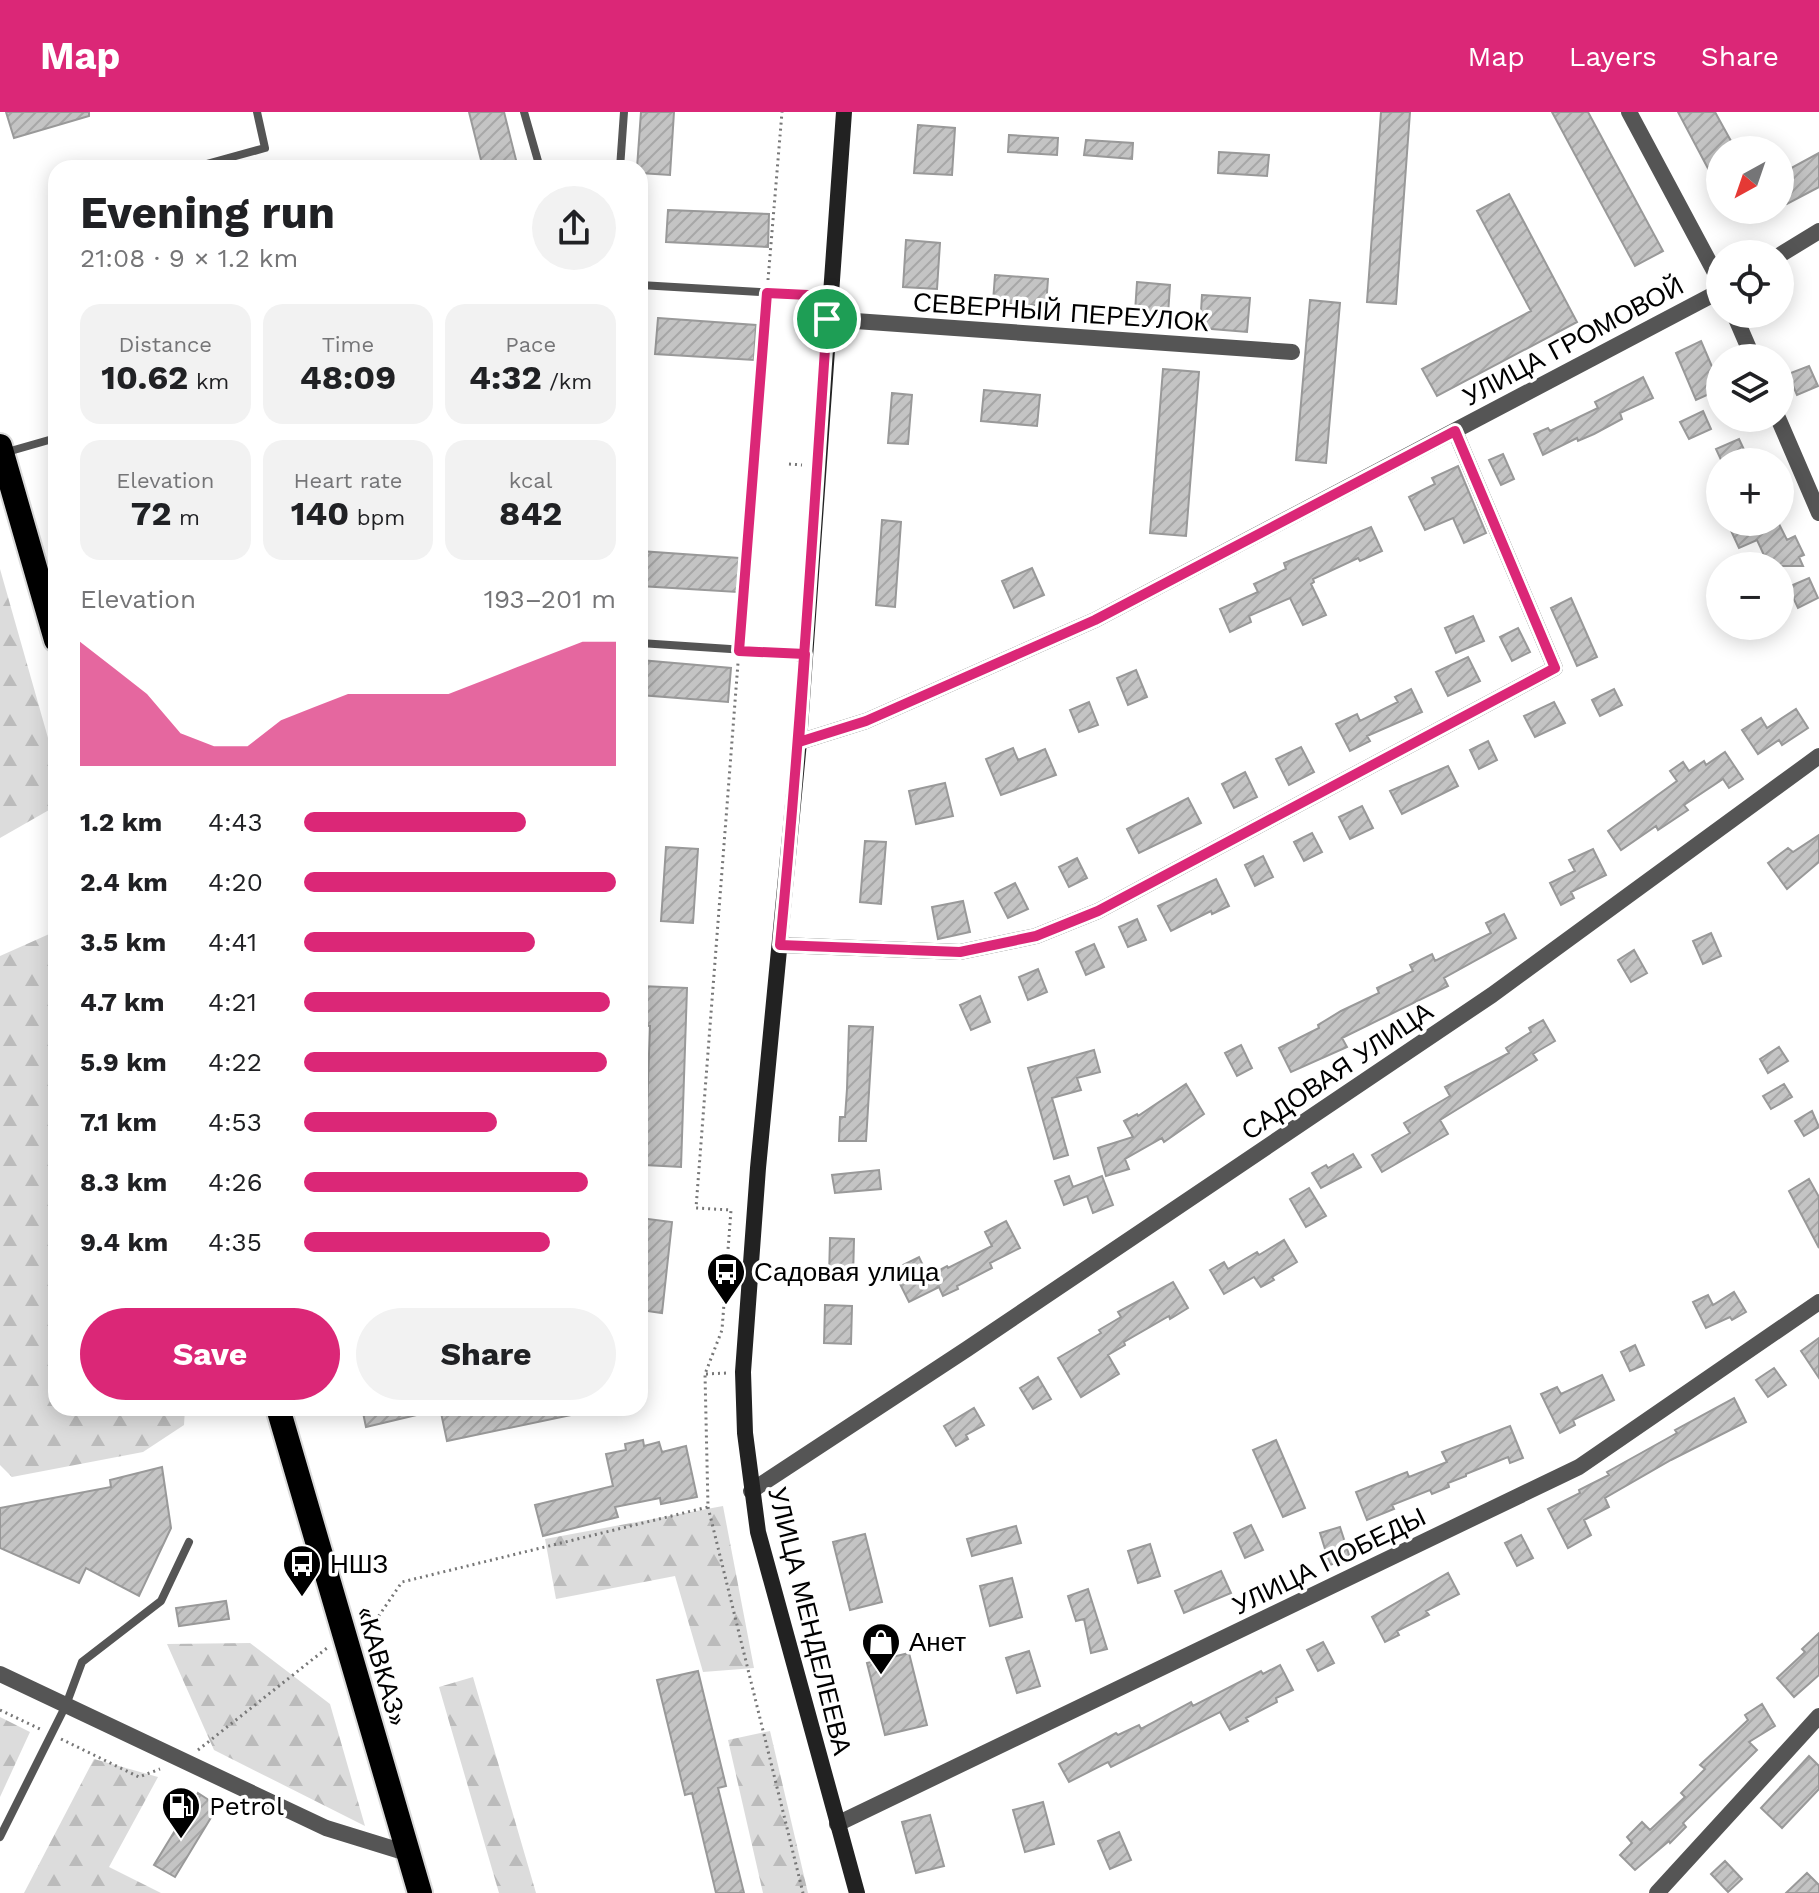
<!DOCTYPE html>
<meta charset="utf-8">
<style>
body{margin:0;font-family:"Work Sans",sans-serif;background:#f2f2f2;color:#202124;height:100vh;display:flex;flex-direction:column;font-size:30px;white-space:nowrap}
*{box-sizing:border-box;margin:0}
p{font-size:26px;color:#757577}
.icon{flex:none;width:44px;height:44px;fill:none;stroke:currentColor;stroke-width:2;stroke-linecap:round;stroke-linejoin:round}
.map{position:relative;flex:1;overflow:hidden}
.panel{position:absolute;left:48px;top:48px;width:600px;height:1256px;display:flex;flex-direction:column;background:#fff;border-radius:24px;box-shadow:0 4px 20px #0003}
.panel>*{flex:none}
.needle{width:52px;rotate:220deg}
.controls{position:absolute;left:1706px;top:24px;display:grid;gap:16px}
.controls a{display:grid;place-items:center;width:88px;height:88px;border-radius:50%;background:#fff;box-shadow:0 4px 20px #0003;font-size:40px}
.pin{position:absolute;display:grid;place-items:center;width:68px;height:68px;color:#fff;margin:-34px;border:4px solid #fff;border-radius:50%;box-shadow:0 2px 8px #0007}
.round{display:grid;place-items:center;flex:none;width:84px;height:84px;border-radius:42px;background:#f2f2f2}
.summary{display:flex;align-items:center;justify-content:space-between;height:136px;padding:0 32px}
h1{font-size:44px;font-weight:700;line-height:60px}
.metrics{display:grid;grid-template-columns:repeat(3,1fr);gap:12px;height:136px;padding:8px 32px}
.metrics div{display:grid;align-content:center;border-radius:20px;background:#f2f2f2;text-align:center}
.metrics b{font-size:34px;font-weight:700}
.metrics small{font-size:22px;font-weight:400}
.metrics p{font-size:22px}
.chart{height:224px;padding:16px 32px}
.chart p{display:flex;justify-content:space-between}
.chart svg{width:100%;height:144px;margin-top:8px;fill:#db2777;opacity:.7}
.primary-button{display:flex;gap:16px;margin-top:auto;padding:16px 32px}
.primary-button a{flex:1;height:92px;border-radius:48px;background:#db2777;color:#fff;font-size:32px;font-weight:700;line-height:92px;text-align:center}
.primary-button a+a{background:#f2f2f2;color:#202124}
ul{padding:0 32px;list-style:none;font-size:26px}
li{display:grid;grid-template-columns:128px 96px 1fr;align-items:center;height:60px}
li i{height:20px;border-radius:10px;background:#db2777}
header{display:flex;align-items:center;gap:48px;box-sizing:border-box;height:112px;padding:0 40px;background:#db2777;color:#fff}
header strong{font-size:38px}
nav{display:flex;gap:44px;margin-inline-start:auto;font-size:28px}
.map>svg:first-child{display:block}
</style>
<header>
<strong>Map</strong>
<nav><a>Map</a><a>Layers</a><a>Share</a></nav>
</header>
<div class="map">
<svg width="1819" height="1781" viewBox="0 0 1819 1781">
<defs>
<pattern id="forest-firs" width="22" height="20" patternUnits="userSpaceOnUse" patternTransform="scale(2)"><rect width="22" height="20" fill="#dcdcdc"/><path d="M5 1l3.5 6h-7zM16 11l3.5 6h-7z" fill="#bbb"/></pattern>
<pattern id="building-hatch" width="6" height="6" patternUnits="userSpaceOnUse" patternTransform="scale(2)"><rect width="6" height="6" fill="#c4c4c4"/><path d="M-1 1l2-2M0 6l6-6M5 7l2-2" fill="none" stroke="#a7a7a7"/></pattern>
</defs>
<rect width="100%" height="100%" fill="#fff"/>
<path fill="url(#forest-firs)" d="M0 457 56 654V694L0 726Z
M56 819V1296H185L184 1313 143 1340 12 1365 0 1353V844Z
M723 1394 754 1556 703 1560 675 1464 556 1487 545 1427Z
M250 1531 330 1592 365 1714 214 1638 167 1532Z
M473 1565 536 1781H499L439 1575Z
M0 1605 30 1620 0 1685Z
M770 1619 808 1781H763L728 1628Z
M94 1647 158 1665 109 1755 161 1781H24Z"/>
<path fill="url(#building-hatch)" stroke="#999" stroke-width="2" d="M6 0H89V4L14 26Z
M469 0H504L518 56H483Z
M641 0H674L670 63 640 61V56H637Z
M1381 0H1410L1396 192 1367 190Z
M1552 0H1588L1663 139 1635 154Z
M1678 0H1715L1736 38H1720V79Z
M918 13 955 16 952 63 914 61Z
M1009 23 1058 26 1057 43 1008 40Z
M1086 28 1133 31 1132 47 1084 43Z
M1219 40 1269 43 1267 64 1218 61Z
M1819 41V75L1787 92 1780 78V62Z
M1509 82 1577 210 1437 284 1422 257 1531 199 1477 99Z
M668 98 769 102 768 135 666 130Z
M906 128 940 131 937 177 903 175Z
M995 163 1048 167 1046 194 993 190Z
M1137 170 1170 173 1168 203 1135 200Z
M1202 183 1250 186 1247 220 1200 216Z
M1310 188 1340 191 1326 351 1296 348Z
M658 206 756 213 754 248 655 242Z
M1701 229 1713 257 1716 256 1720 264V277L1696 288 1676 241Z
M1809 254 1818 274 1797 283 1788 262Z
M1163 257 1199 260 1186 424 1150 421Z
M1643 265 1653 286 1620 301 1622 307 1594 322 1578 329 1577 326 1543 343 1534 322 1548 316 1550 319 1598 296 1595 290Z
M984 278 1040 283 1037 314 981 309Z
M892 281 912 283 908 332 888 331Z
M1703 299 1711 317 1689 327 1680 310Z
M1739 327 1747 344 1733 350H1722L1716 337Z
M1503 342 1514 367 1501 373 1489 348Z
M1458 354 1486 421 1464 431 1453 406 1425 418 1409 385 1435 372 1432 366Z
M882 408 901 410 895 495 876 493Z
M1727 410H1778L1787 428 1795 424 1804 443 1799 445 1803 454H1769L1757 428 1739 436Z
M1371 415 1382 439 1360 449 1358 446 1313 467 1314 470 1311 472 1326 503 1303 513 1290 486 1249 504 1251 510 1230 520 1220 497 1258 480 1254 472 1286 457 1284 451Z
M640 439 739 446 737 480 640 474Z
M1032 456 1044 483 1014 496 1002 469Z
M1809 466 1818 486 1798 496 1788 475Z
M1571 486 1597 545 1577 554 1551 496Z
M1473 504 1484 529 1456 541 1445 516Z
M1518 516 1530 540 1512 549 1500 525Z
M1468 545 1480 569 1448 584 1436 560Z
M640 548 731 556 728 590 640 583Z
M1136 558 1147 585 1128 593 1117 566Z
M1411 577 1422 600 1367 624 1370 629 1350 639 1336 612 1357 602 1360 609 1398 590 1395 585Z
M1614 577 1622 593 1600 604 1592 588Z
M1089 590 1098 613 1079 620 1070 598Z
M1554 590 1565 611 1535 625 1524 604Z
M1796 597 1808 616 1782 633 1779 628 1758 642 1742 618 1761 606 1767 616Z
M1488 629 1497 648 1479 657 1470 638Z
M1301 635 1314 660 1289 673 1276 647Z
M1013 636 1018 648 1045 637 1056 663 1001 683 986 647Z
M1725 640 1743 667 1729 676 1723 667 1684 693 1688 698 1658 718 1656 714 1621 738 1608 719 1677 669 1670 659 1683 650 1689 659 1704 649 1706 653Z
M1448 654 1458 674 1402 702 1390 679Z
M1245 660 1257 685 1234 696 1222 672Z
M945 671 953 704 916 712 909 679Z
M1188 686 1201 711 1139 741 1127 717Z
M1362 694 1373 716 1350 727 1339 705Z
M1312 721 1322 740 1304 749 1294 730Z
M1819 723V750L1787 777 1768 751 1788 736 1793 740Z
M865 729 886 730 881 792 860 790Z
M666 735 698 737 693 811 661 809Z
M1593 737 1606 763 1571 780 1574 786 1561 793 1550 771 1575 759 1569 748Z
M1263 744 1273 765 1255 774 1245 753Z
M1077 746 1087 766 1069 775 1059 755Z
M1216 767 1229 794 1212 802 1211 799 1171 819 1158 794Z
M1015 771 1028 797 1008 806 995 781Z
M963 789 970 820 938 827 932 795Z
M1504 802 1516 826 1444 866 1448 874 1342 926 1347 935 1291 960 1279 936 1319 916 1318 913 1341 899 1379 881 1377 876 1413 859 1410 853 1432 842 1435 849 1491 821 1486 811Z
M1137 807 1146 828 1128 835 1119 815Z
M1711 821 1721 844 1703 852 1693 829Z
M1094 832 1104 855 1086 863 1076 840Z
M1634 838 1647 861 1631 870 1618 848Z
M1038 857 1047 880 1028 888 1019 865Z
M640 874 687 876 681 1055 645 1053 650 914 640 913Z
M980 884 990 910 971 918 960 893Z
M1543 908 1555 929 1533 942 1537 948 1440 1008 1448 1022 1382 1060 1372 1043 1410 1021 1404 1011 1450 984 1445 975 1509 941 1506 936 1531 920 1529 916Z
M849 914 873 915 866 1029H839L840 1005H845L847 977Z
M1241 933 1252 956 1237 964 1225 941Z
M1779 935 1788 949 1768 961 1760 947Z
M1094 938 1100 960 1077 966 1081 978 1052 986 1068 1043 1054 1047 1028 956Z
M1186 972 1204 1002 1164 1030 1162 1026 1125 1047 1129 1057 1106 1064 1098 1036 1133 1025 1124 1009 1137 1002 1138 1004Z
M1784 972 1792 985 1771 997 1763 984Z
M1812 999 1819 1015 1804 1024 1795 1009Z
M1353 1042 1361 1055 1321 1076 1312 1061 1326 1053 1328 1056Z
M879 1058 881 1077 835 1081 832 1063Z
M1069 1064 1073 1075 1102 1064 1113 1093 1093 1101 1087 1084 1064 1093 1055 1069Z
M1809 1067 1819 1085V1136L1789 1079Z
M1309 1076 1326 1104 1306 1115 1290 1087Z
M640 1106 672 1110 662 1201 640 1198Z
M1006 1109 1020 1136 990 1151 992 1156 957 1174 958 1177 943 1184 939 1175 909 1190 893 1158 919 1145 928 1164 947 1154 948 1156 992 1134 985 1120Z
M830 1126 854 1127 853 1166 829 1165Z
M1284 1128 1297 1150 1272 1165 1274 1168 1261 1175 1254 1165 1224 1182 1210 1158 1224 1150 1228 1157 1257 1140 1259 1143Z
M1173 1170 1188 1196 1170 1207 1169 1204 1124 1230 1125 1233 1108 1243 1119 1262 1081 1285 1058 1246 1101 1221 1099 1218 1121 1205 1118 1200Z
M1734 1180 1746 1200 1732 1208 1730 1205 1706 1216 1693 1190 1708 1183 1713 1193Z
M825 1193 852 1194 851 1232 824 1231Z
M1819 1226V1266L1801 1239Z
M1635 1233 1644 1253 1630 1259 1621 1240Z
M1774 1256 1786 1273 1768 1285 1756 1268Z
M1602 1263 1614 1288 1573 1308 1575 1313 1560 1321 1541 1282 1557 1275 1561 1282Z
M1038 1265 1051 1287 1033 1297 1020 1276Z
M1734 1286 1746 1310 1671 1348 1605 1386 1609 1395 1584 1408 1591 1423 1568 1436 1548 1397 1580 1381 1579 1378 1609 1363 1607 1360 1677 1321 1675 1318Z
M362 1296H424L425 1301 366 1315Z
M440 1296H575L576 1302 447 1329Z
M974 1296 984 1313 966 1323 968 1327 956 1334 944 1314Z
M1510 1314 1523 1346 1510 1351 1508 1345 1466 1362V1364L1448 1371 1449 1375 1432 1382 1430 1378 1392 1393 1394 1397 1367 1408 1356 1380 1407 1360 1409 1365 1447 1350 1442 1340Z
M643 1328 644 1334 659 1330 662 1340 686 1334 697 1385 661 1392 660 1386 615 1395 618 1405 543 1424 535 1393 613 1374 606 1342 626 1338 625 1332Z
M1276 1328 1305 1396 1283 1405 1253 1338Z
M162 1355 171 1416 139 1484 86 1456 79 1471 0 1436V1396L111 1375 110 1368Z
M1251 1413 1263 1438 1245 1446 1234 1421Z
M1016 1414 1021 1431 972 1444 967 1427Z
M1340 1415 1350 1446 1330 1453 1320 1421Z
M865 1422 882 1490 850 1498 833 1430Z
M1521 1423 1533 1446 1517 1454 1505 1431Z
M1150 1432 1160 1464 1138 1471 1128 1439Z
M1221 1459 1231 1481 1184 1501 1175 1479Z
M1448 1461 1459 1482 1426 1499 1429 1503 1397 1519 1399 1523 1385 1530 1372 1505Z
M1012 1466 1022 1505 990 1514 980 1474Z
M1088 1477 1107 1537 1091 1541 1084 1507 1076 1509 1068 1484Z
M226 1489 229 1507 179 1514 176 1496Z
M1819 1521V1563L1794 1585 1777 1566 1805 1540 1802 1537Z
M1323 1530 1334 1551 1318 1559 1307 1538Z
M1029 1539 1040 1574 1017 1581 1006 1546Z
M909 1541 927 1613 885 1623 867 1551Z
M1280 1553 1293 1578 1276 1586 1277 1590 1246 1606 1248 1609 1230 1618 1220 1600 1111 1655 1108 1650 1069 1670 1059 1652 1116 1621 1118 1623 1139 1613 1141 1617 1191 1590 1193 1594 1261 1559 1263 1562Z
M698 1559 726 1674 718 1676 744 1781H716L692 1681 685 1683 657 1568Z
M1762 1592 1775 1614 1749 1630 1757 1638 1683 1711 1686 1715 1670 1731 1669 1729 1635 1758 1620 1743 1632 1731 1627 1725 1642 1710 1650 1718 1685 1685 1681 1681 1705 1657 1700 1653 1748 1608 1745 1603Z
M1809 1644 1819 1654V1677L1782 1716 1761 1696Z
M198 1681 218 1694 175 1765 154 1753Z
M1043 1690 1054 1732 1025 1740 1013 1698Z
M930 1703 944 1754 916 1761 902 1710Z
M1119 1720 1131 1748 1110 1757 1098 1729Z
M1725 1749 1742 1767 1728 1780 1711 1762Z
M1807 1761 1819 1773V1781H1786Z"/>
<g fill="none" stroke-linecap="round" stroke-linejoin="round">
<g stroke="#dbdbdb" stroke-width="28">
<path id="highway" d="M0 334 56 528
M278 1296 420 1781"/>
</g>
<path stroke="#777" stroke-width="3" stroke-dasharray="2 4" stroke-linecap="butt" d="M768 168 782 0
M789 352 802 353
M740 527 766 192
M706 1262 727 1261
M708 1395 803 1781
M364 1514 376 1508 402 1470 708 1395 705 1262 722 1218 731 1098 696 1096 738 551
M0 1598 40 1617
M61 1627 139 1665 160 1657
M198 1638 327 1536"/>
<path stroke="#555" stroke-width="8" d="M524 0 540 56
M192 56 265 36 257 0
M620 56 624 0
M640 173 829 184
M7 340 56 326
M640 531 805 542
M0 1725 66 1593 82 1550 161 1489 189 1430"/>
<path stroke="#555" stroke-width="16" d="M1629 0 1720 170
M1780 143 1819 119
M1734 202 1753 246
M827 207 1292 240
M1778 306 1819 401
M799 630 866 609 1095 508 1720 179
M780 833 960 840 1036 824 1098 799 1555 556 1455 319
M751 1379 967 1237 1492 883 1819 644
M0 1562 326 1716 407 1741
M837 1712 1579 1355 1819 1190
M1657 1781 1819 1604"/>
<path stroke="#222" stroke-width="16" d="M844 0 799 630 758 1056 743 1260 745 1321 758 1420 857 1781"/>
<use href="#highway" stroke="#000" stroke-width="24"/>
</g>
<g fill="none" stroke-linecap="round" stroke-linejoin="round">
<g stroke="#fff" stroke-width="16">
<path id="route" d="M827 207C813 416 800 625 780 833L960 840 1036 824 1098 799 1555 556 1455 319 1095 508 866 609 799 630 805 542 739 539 767 181 829 184 827 207"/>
</g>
<use href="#route" stroke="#db2777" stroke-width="10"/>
</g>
<defs>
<g id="bus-pin" transform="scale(2)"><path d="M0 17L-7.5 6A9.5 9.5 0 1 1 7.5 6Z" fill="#000" stroke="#fff"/><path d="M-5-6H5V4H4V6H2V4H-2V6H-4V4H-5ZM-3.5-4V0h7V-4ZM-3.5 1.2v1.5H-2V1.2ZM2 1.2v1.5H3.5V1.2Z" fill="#fff"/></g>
<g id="shop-pin" transform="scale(2)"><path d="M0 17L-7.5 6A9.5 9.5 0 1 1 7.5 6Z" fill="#000" stroke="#fff"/><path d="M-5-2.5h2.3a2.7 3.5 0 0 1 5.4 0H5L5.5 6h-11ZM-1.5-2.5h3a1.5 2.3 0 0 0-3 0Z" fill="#fff"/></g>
<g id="fuel-pin" transform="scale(2)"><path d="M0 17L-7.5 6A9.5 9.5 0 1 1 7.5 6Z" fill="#000" stroke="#fff"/><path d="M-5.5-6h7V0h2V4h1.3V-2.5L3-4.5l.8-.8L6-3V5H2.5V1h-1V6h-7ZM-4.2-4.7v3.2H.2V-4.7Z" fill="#fff"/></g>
</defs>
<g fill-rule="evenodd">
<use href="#bus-pin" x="726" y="1160"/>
<use href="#bus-pin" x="302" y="1452"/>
<use href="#shop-pin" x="881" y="1530"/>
<use href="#fuel-pin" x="181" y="1694"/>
</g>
<g text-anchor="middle" stroke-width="7" stroke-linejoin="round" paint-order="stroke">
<g font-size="26" fill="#000" stroke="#fff">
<text transform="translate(1061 200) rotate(4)" y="9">СЕВЕРНЫЙ ПЕРЕУЛОК</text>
<text transform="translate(1573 229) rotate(-28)" y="9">УЛИЦА ГРОМОВОЙ</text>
<text transform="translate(1337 959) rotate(-34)" y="9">САДОВАЯ УЛИЦА</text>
<text transform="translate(1329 1449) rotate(-26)" y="9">УЛИЦА ПОБЕДЫ</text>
<text transform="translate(810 1509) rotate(76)" y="9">УЛИЦА МЕНДЕЛЕЕВА</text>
<text transform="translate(382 1554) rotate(74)" y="9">«КАВКАЗ»</text>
</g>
<g font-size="26" fill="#000" stroke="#fff" text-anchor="start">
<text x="754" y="1169">Садовая улица</text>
<text x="330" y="1461">НШЗ</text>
<text x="909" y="1539">Анет</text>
<text x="209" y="1703">Petrol</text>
</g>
</g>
</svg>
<div class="controls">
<a><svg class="needle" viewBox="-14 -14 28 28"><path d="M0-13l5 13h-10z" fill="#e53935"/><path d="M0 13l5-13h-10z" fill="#757577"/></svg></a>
<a><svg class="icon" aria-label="locate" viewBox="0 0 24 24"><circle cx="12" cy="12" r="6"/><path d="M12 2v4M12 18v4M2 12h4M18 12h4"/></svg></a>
<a><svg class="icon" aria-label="layers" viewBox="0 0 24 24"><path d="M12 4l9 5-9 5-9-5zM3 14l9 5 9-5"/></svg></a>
<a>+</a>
<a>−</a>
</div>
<div class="pin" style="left:827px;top:207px;background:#1e9e55"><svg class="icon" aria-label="arrive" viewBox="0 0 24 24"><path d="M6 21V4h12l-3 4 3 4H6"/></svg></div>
<section class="panel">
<div class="summary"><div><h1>Evening run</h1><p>21:08 · 9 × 1.2 km</p></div><a class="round"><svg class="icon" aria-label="share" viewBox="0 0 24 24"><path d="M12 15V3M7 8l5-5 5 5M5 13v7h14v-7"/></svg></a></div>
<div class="metrics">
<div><p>Distance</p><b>10.62<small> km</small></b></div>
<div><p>Time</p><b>48:09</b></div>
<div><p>Pace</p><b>4:32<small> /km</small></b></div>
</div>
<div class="metrics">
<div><p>Elevation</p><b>72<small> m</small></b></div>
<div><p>Heart rate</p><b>140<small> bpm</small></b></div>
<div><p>kcal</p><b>842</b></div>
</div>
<div class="chart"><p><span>Elevation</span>193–201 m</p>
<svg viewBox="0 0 160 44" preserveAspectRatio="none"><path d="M0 44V6L10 14L20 22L30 34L40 38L50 38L60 30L70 26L80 22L90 22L100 22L110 22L120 18L130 14L140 10L150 6L160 6V44z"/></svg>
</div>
<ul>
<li><b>1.2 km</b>4:43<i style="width:71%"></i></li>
<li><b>2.4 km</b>4:20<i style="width:100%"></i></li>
<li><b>3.5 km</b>4:41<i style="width:74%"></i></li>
<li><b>4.7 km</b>4:21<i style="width:98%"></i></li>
<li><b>5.9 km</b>4:22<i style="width:97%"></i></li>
<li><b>7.1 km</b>4:53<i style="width:62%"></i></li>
<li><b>8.3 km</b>4:26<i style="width:91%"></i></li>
<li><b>9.4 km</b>4:35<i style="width:79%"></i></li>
</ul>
<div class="primary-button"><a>Save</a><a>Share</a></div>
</section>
</div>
